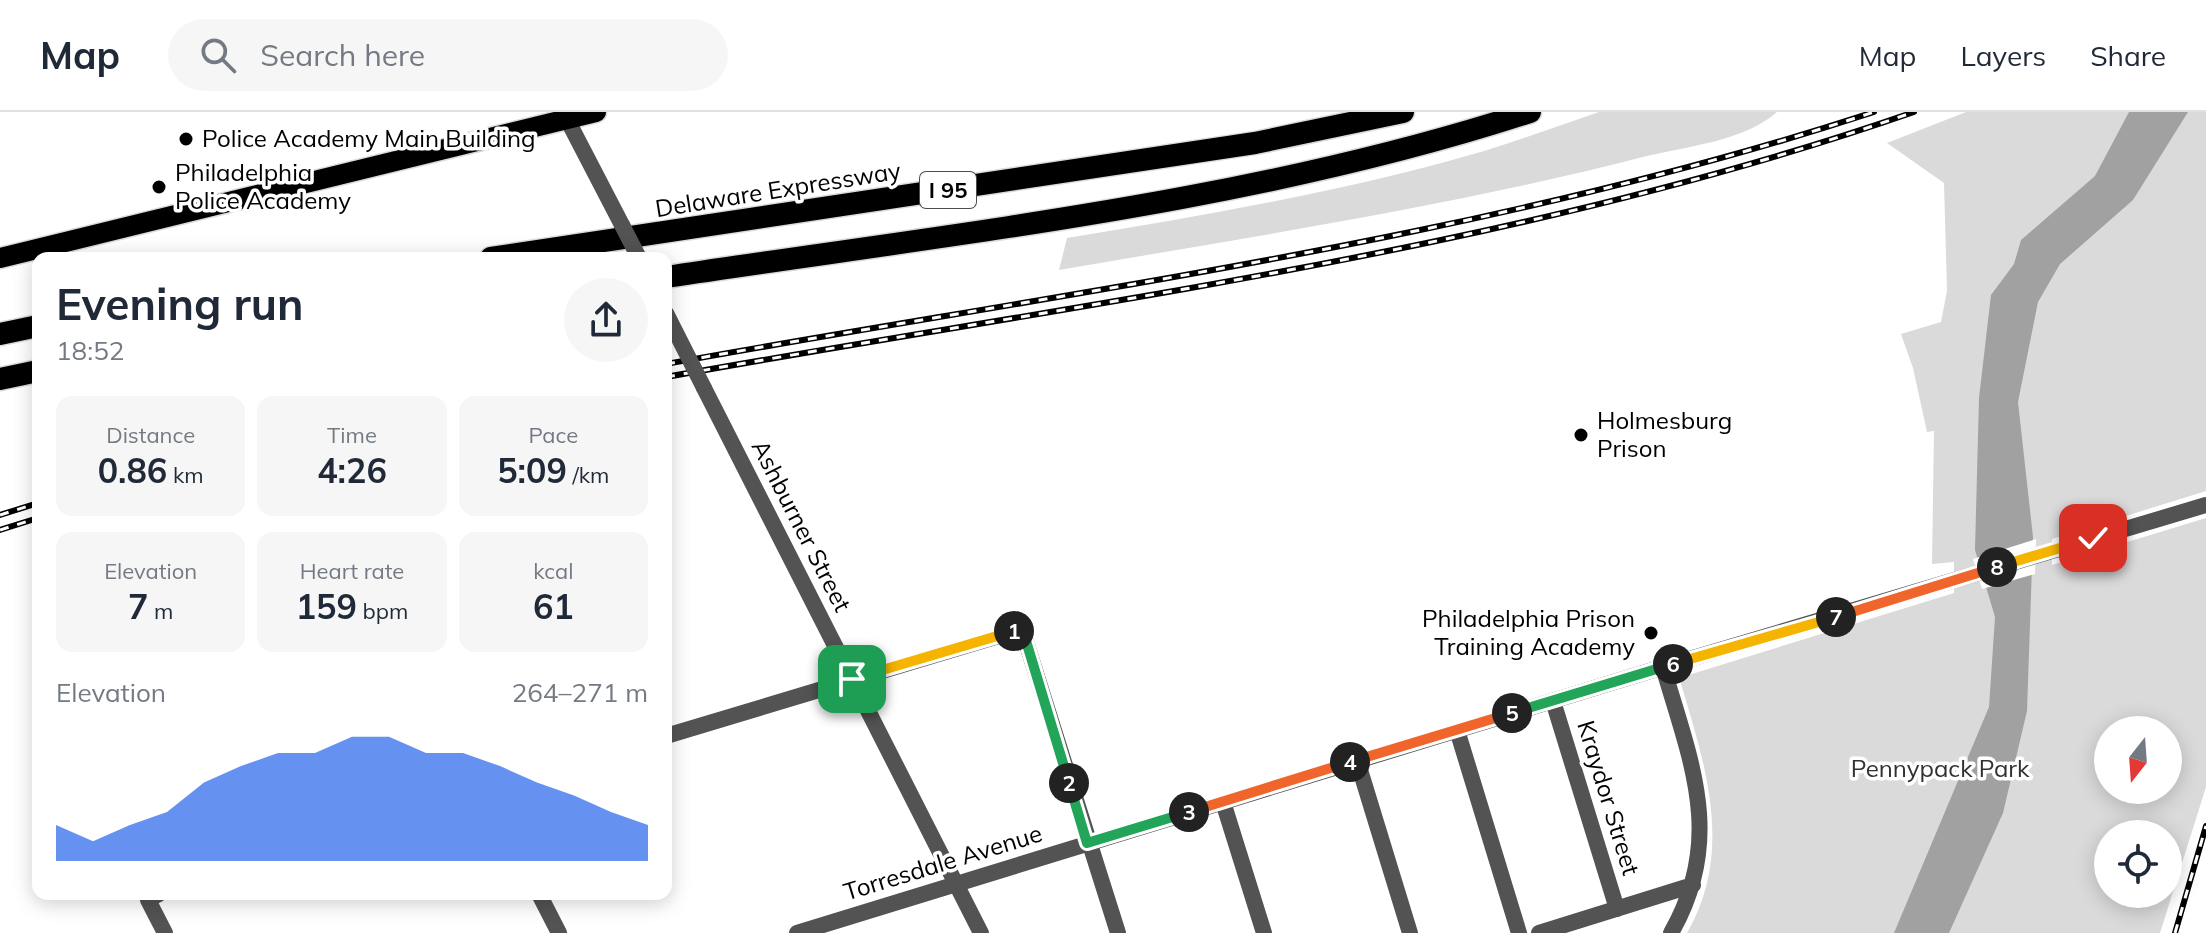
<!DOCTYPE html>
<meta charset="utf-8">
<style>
body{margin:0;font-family:Mulish,sans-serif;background:#f6f6f7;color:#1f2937;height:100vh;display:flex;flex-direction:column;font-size:30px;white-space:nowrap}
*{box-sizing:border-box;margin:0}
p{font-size:26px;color:#747a83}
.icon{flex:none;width:44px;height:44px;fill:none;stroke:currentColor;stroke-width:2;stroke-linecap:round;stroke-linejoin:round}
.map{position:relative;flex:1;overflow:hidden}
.sheet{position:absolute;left:32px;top:140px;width:640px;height:648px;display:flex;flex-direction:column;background:#fff;border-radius:16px;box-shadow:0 4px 20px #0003}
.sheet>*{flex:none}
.needle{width:52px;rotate:197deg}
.tools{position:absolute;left:2094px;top:604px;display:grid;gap:16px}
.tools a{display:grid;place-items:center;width:88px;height:88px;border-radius:50%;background:#fff;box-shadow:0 4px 20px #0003;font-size:40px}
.pin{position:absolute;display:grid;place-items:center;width:68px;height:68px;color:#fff;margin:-34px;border-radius:16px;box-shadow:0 4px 12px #0006}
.km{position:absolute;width:40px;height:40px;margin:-20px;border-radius:50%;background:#222;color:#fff;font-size:22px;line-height:40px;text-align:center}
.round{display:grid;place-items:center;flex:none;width:84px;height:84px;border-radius:42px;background:#f6f6f7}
.summary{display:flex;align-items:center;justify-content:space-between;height:136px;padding:0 24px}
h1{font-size:44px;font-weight:700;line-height:60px}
.figures{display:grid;grid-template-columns:repeat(3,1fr);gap:12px;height:136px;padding:8px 24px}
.figures div{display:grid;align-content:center;border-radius:16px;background:#f6f6f7;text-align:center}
.figures b{font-size:34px;font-weight:700}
.figures small{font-size:22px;font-weight:400}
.figures p{font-size:22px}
.chart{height:224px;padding:16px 24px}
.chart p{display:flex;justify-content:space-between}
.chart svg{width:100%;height:144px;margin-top:8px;fill:#2563eb;opacity:.7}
header{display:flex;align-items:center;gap:48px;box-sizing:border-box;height:112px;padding:0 40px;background:#fff;border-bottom:2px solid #e0e1e3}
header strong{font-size:38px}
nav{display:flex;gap:44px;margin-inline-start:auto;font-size:28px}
.search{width:560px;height:72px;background:#f6f6f7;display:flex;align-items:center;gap:20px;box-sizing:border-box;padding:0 28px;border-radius:44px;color:#747a83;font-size:30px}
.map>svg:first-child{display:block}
</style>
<header>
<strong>Map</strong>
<div class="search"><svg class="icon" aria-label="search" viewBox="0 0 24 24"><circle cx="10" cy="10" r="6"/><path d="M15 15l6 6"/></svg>Search here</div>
<nav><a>Map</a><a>Layers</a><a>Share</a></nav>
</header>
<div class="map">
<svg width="2206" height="821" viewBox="0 0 2206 821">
<rect width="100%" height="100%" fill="#fff"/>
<path fill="#dadada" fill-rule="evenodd" d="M1599 0H1777C1744 29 1689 34 1647 44 1454 94 1256 124 1059 158L1067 126C1206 103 1348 79 1484 39 1523 27 1561 13 1599 0Z
M1966 0H2206V379L2052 427V453L2206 406V675L2160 821H1687C1734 740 1706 655 1681 572L1682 565 1954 481V450L1932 452 1934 319 1927 320 1913 256 1901 222 1941 210 1947 179 1944 71 1887 31ZM2108 618H2168V678H2108ZM2108 722H2168V782H2108Z"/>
<path fill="#a1a1a1" d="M2129 0H2188L2133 88 2060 152 2038 190 2018 290 2033 425 2027 599 2003 701 1949 821H1894L1989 595 1995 505 1975 438 1979 286 1991 183 2014 152 2021 128 2095 64Z"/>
<path fill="#fff" d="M2036 427 2035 462 1982 477 1973 447Z"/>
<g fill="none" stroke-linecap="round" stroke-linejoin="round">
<g stroke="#dbdbdb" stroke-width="23">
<path id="major" d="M0 146 596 0"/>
</g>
<g stroke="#dbdbdb" stroke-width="25">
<path id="highway" d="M491 146 1255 31 1403 0
M666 165C955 121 1251 91 1530 0
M0 222 38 214
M0 267 38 259"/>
</g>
<path stroke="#535353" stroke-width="16" d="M568 9 622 113
M704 276 981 821
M1663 555C1691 650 1725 727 1671 821
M1553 589 1617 797
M1457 618 1519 821
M666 624 1022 517 1118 821
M1357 648 1410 821
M1223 690 1264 821
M159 782 148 788 165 821
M539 782 559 821
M797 821 1663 555 2206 393
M1539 821 1693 773"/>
<use href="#major" stroke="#000" stroke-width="20"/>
<use href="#highway" stroke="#000" stroke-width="22"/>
<g stroke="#000" stroke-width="6">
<path id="rail" d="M666 252C1070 179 1483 128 1874 0
M666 265C1083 190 1512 140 1914 0
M0 403 38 391
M0 418 38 406
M2175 821 2206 714"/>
</g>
<use href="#rail" stroke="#fff" stroke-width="3" stroke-dasharray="9" stroke-linecap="butt"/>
<path stroke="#535353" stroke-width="16" d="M622 113 639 146
M666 201 704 276"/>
</g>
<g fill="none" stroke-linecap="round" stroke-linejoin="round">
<g stroke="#fff" stroke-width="16">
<path id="split-1" d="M852 567 1014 519"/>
</g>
<g stroke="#fff" stroke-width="16">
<path id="split-2" d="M1014 519H1023L1069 671"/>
</g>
<g stroke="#fff" stroke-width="16">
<path id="split-3" d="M1069 671 1087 731 1189 700"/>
</g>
<g stroke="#fff" stroke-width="16">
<path id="split-4" d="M1189 700 1350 650"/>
</g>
<g stroke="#fff" stroke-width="16">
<path id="split-5" d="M1350 650 1512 601"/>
</g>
<g stroke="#fff" stroke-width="16">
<path id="split-6" d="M1512 601 1673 552"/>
</g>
<g stroke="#fff" stroke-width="16">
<path id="split-7" d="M1673 552 1836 505"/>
</g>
<g stroke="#fff" stroke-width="16">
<path id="split-8" d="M1836 505 1997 455"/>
</g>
<g stroke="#fff" stroke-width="16">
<path id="split-9" d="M1997 455 2093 426"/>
</g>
<use href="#split-1" stroke="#f5b400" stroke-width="10"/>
<use href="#split-2" stroke="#22a559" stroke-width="10"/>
<use href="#split-3" stroke="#22a559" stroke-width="10"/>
<use href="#split-4" stroke="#f0652b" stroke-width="10"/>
<use href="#split-5" stroke="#f0652b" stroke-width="10"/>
<use href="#split-6" stroke="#22a559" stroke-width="10"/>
<use href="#split-7" stroke="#f5b400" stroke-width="10"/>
<use href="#split-8" stroke="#f0652b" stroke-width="10"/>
<use href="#split-9" stroke="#f5b400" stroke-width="10"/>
</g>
<g fill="#000" stroke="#fff" stroke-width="3">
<circle cx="186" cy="27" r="8"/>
<circle cx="159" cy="75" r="8"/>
<circle cx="1581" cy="323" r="8"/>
<circle cx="1651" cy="521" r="8"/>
</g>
<g text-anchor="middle" stroke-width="7" stroke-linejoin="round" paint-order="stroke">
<rect fill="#fff" stroke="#4c4c4c" stroke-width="2" x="920" y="60" width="56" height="36" rx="6"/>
<g font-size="22" font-weight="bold" fill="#000">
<text x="948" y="86">I 95</text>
</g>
<g font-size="24" fill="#000" stroke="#fff" text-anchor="start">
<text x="202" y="35">Police Academy Main Building</text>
<text x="175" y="69">Philadelphia<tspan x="175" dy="28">Police Academy</tspan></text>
<text x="1597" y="317">Holmesburg<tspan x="1597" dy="28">Prison</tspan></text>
<text x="1635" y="515" text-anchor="end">Philadelphia Prison<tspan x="1635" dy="28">Training Academy</tspan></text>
</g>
<g font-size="24" fill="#000" stroke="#fff">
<text transform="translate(778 78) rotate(-9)" y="8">Delaware Expressway</text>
<text transform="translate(801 414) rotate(63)" y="8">Ashburner Street</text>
<text transform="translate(1608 686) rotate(73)" y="8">Kraydor Street</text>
<text transform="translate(943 751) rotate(-17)" y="8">Torresdale Avenue</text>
</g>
<g font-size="24" fill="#313131" stroke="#fff">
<text x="1940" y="665">Pennypack Park</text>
</g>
</g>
</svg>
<div class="tools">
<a><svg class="needle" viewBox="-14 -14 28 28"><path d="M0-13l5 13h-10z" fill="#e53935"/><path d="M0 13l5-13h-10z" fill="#747a83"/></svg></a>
<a><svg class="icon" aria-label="locate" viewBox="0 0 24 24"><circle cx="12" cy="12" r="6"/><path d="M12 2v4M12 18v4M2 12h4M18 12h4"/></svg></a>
</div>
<div class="pin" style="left:852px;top:567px;background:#1e9e55"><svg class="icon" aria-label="arrive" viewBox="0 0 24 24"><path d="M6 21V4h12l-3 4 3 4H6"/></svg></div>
<div class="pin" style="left:2093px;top:426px;background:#d93025"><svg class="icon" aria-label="check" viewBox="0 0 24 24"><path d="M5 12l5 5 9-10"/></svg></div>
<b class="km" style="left:1014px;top:519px">1</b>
<b class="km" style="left:1069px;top:671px">2</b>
<b class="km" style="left:1189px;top:700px">3</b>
<b class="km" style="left:1350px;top:650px">4</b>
<b class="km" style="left:1512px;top:601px">5</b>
<b class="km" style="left:1673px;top:552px">6</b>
<b class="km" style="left:1836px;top:505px">7</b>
<b class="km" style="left:1997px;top:455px">8</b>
<section class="sheet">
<div class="summary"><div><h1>Evening run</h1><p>18:52</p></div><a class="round"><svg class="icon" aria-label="share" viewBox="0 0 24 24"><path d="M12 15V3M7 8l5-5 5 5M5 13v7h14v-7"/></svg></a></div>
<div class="figures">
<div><p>Distance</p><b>0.86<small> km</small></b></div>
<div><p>Time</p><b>4:26</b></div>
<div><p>Pace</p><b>5:09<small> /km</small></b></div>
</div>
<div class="figures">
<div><p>Elevation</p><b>7<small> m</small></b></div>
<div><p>Heart rate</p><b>159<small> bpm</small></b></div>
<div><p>kcal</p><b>61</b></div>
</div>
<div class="chart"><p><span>Elevation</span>264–271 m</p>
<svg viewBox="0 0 160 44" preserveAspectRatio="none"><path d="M0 44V33L10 38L20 33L30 29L40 20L50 15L60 11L70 11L80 6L90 6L100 11L110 11L120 15L130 20L140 24L150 29L160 33V44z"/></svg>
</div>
</section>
</div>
